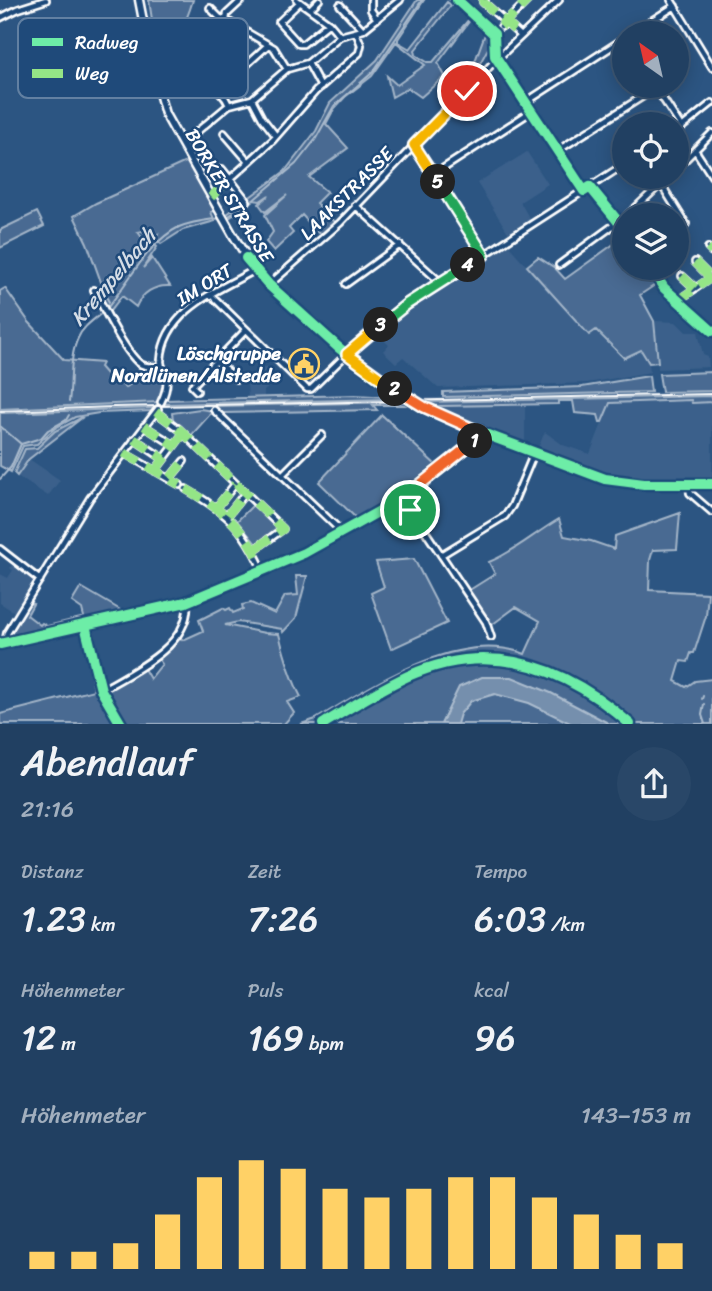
<!DOCTYPE html>
<html lang="de">
<meta charset="utf-8">
<style>
body{margin:0;font-family:Sriracha,sans-serif;background:#294768;color:#f1f3f6;height:100vh;display:flex;flex-direction:column;font-size:26px;white-space:nowrap}
*{box-sizing:border-box;margin:0}
p{font-size:23px;color:#a2afbe}
.icon{flex:none;width:38px;height:38px;fill:none;stroke:currentColor;stroke-width:2;stroke-linecap:round;stroke-linejoin:round}
.map{position:relative;height:724px;overflow:hidden}
.sheet{display:flex;flex-direction:column;background:#214062;flex:1}
.sheet>*{flex:none}
.needle{width:46px;rotate:326deg}
.buttons{position:absolute;left:612px;top:21px;display:grid;gap:14px}
.buttons a{display:grid;place-items:center;width:77px;height:77px;border-radius:50%;background:#214062;box-shadow:0 4px 18px #0003,0 0 0 2px #3e5977;font-size:35px}
.pin{position:absolute;display:grid;place-items:center;width:60px;height:60px;color:#fff;margin:-30px;border:4px solid #fff;border-radius:50%;box-shadow:0 2px 7px #0007}
.km{position:absolute;width:35px;height:35px;margin:-18px;border-radius:50%;background:#222;color:#fff;font-size:19px;line-height:35px;text-align:center}
.round{display:grid;place-items:center;flex:none;width:74px;height:74px;border-radius:37px;background:#294768}
.summary{display:flex;align-items:center;justify-content:space-between;height:119px;padding:0 21px}
h1{font-size:38px;font-weight:600;line-height:52px}
.figures{display:grid;grid-template-columns:repeat(3,1fr);gap:10px;height:119px;padding:7px 21px}
.figures div{display:grid;align-content:center}
.figures b{font-size:35px;font-weight:600}
.figures small{font-size:19px;font-weight:400}
.figures p{font-size:19px}
.chart{height:196px;padding:14px 21px}
.chart p{display:flex;justify-content:space-between}
.chart svg{width:100%;height:126px;margin-top:7px;stroke:#ffd166;stroke-width:6}
.map>svg:first-child{display:block}
</style>
<div class="map">
<svg width="712" height="724" viewBox="0 0 712 724">
<rect width="100%" height="100%" fill="#2c5582"/>
<filter id="ink" filterUnits="userSpaceOnUse"><feTurbulence type="fractalNoise" baseFrequency=".0143" numOctaves="2"/><feDisplacementMap in="SourceGraphic" scale="14" xChannelSelector="R" yChannelSelector="G"/><feConvolveMatrix kernelMatrix="1 2 1 2 8 2 1 2 1" color-interpolation-filters="sRGB"/></filter>
<g filter="url(#ink)">
<path fill="#3b618b" d="M527 152 548 184 520 202 531 221 509 234 477 183Z
M508 245 588 335 596 329 641 350 649 363 650 372 587 383 438 388 403 357 396 363 383 351 389 345 375 332 387 321 433 290Z
M654 321 676 322 686 332H698L703 355 708 357 709 367 658 369Z
M266 366 274 375 265 384 269 387 264 391V397L248 398 247 383Z
M712 391V396L425 402 419 398Z
M401 399 406 402 160 408 163 404Z
M692 400V403L712 402V480L621 478 594 472 537 450 545 432 563 445 590 454 610 403Z
M159 402 155 408 0 413V410L13 408Z
M525 404V444L438 408 439 406Z
M29 459 60 480 48 496 17 476Z
M14 563 36 579 16 613 0 603V574L8 578 13 570 10 568Z"/>
<path fill="#486b92" stroke="#a4b5c8" stroke-width="2" d="M149 0H193C185 26 182 34 156 46Z
M417 0H424L398 39V42L410 49 447 2 451 5 415 50 416 55 427 62H433L470 18 450 0H456L492 34 493 39 478 67 474 64 486 31 471 19 438 63 445 76 421 97 408 88 392 97 387 76 397 85 425 65 396 42 372 76 345 97 334 109 326 124 348 148 309 177 327 192 316 203 334 222 320 235 302 215 289 228 293 233 274 251 266 242 273 232 265 215 287 195 265 212 259 204 269 195 260 201 254 200 229 218 227 214 285 171 316 131 330 103 377 60Z
M190 160 219 210 211 212 215 221 183 230 161 244 156 239 158 234 149 240 143 231 138 232 148 246 153 243 157 247 143 268 152 258 170 286C154 285 142 293 136 307L122 296 110 311 97 289 102 285 87 243 74 216 96 203Z
M37 212 44 226 0 248V230Z
M625 236V268H649L658 283 640 295 654 321 658 362 649 363 641 350 624 358 596 330 589 335 527 266 538 257 555 268 565 279Z
M5 288 29 322 64 360 102 363 100 367 107 375 112 371 125 388 139 378 146 367 163 372 164 380 159 402 0 409V291Z
M712 372V391L662 392 659 374Z
M649 376 651 392 443 397V392L582 387Z
M355 395 390 397 391 399 163 404 165 400Z
M712 396V402L692 403 691 400 610 403 602 422H600L598 415 575 413 573 401H558V404L439 406 438 408 427 402Z
M406 402 411 405H373L377 410 223 413 215 406Z
M155 408 153 411 99 413 75 417 55 428 37 444 23 446 11 472 0 466V413Z
M200 409 213 411 190 437 174 425 172 413Z
M382 415 438 467 398 497 358 520 319 482Z
M83 417 29 459 17 476 14 473 25 449 37 448 55 431Z
M253 505 278 527 256 544 237 521Z
M680 513 677 549 653 550 650 560 649 590 708 593 706 616 694 653H691L688 662 681 661 675 681 686 687 695 681 712 679V724H301L316 719C371 686 458 628 525 654L540 621 516 607 493 624 490 623 468 591 495 574 489 562C514 552 535 533 559 519L564 536 591 541 614 549 615 536Z
M414 559 447 623 391 649 371 593 384 587 376 562Z
M296 576H307L296 618 283 632 282 629 238 622 225 625 265 633 279 634C284 654 290 676 301 697L287 702 294 713 284 724H122L117 717 119 714 112 706 104 690 143 667 150 679 162 664 157 657 171 649 180 637 183 640 203 631 199 620 223 608 226 610 230 608 233 613 243 609 242 605 251 603 275 614 285 596 298 595Z
M81 587 124 612 85 621 82 609 72 602Z
M28 603 33 604 27 615 40 625 42 623 47 626 81 618 83 621 12 639 9 634Z
M90 629 99 657 95 658 103 686 98 691 120 724H0V714L94 690 82 631Z"/>
<path fill="#748fad" stroke="#acbcce" stroke-width="2" d="M482 677H512L551 693 610 724H572L529 703 495 694 471 701 460 714 457 724H441L459 687Z"/>
<g fill="none" stroke-linecap="round" stroke-linejoin="round">
<path stroke="#acbcce" stroke-width="2" d="M227 217 251 202 296 164 315 140 334 106 373 72 422 0
M101 287 109 302
M69 402C72 381 69 357 78 338 84 324 98 318 108 307 129 282 148 242 179 227 193 221 207 220 221 218
M0 426 21 444 11 467 0 479
M21 444 41 438 48 430 66 420 69 415
M702 699 703 696
M704 704 702 715 705 724"/>
<g stroke="#fff" stroke-width="10">
<path id="minor" d="M242 0 227 14 226 20 274 48 287 69
M297 0 329 23 340 36
M371 0V10L377 19
M485 0 483 2 521 36
M671 0 712 67
M300 2 279 22 299 44H303L329 23
M340 5 363 30
M210 8 220 18 226 20 190 52C189 80 220 82 229 105
M310 9 319 0
M0 18 18 9 46 0
M501 27 528 0
M632 33 675 6
M171 59 177 71 187 83
M497 59 584 191
M308 63 321 87
M245 66 268 45
M656 88 682 128
M178 91 197 74
M252 99 262 118 276 136
M526 102 625 38
M677 131 712 103
M224 133 249 162
M182 144 229 105 252 99 287 69 308 63 340 36 363 30 400 0
M414 145 484 255
M695 150 712 176
M557 151 656 88
M677 168 712 133
M222 169 230 179 273 140 316 91 359 53 361 45 356 32
M433 175 532 111
M230 179 247 201
M661 184 686 224
M590 187 625 230
M355 205 440 282
M628 215 668 177
M708 248 712 252
M695 262 711 278
M559 265 618 222
M651 268 664 288 712 331
M682 276 695 288
M270 284 340 223 492 64 559 0
M346 284 400 245
M94 290C103 307 124 351 139 363 145 368 154 367 161 366
M211 295 307 389H311L352 349 396 312 625 164
M677 301 712 277
M216 361 236 379
M197 391 192 386 246 330
M161 402C165 394 168 384 166 375 165 370 160 367 161 360 164 311 217 291 255 270
M214 410 343 533
M156 412 179 429 283 529 254 550
M144 426 174 445
M134 439 164 459
M124 453 180 485
M155 471 183 434
M283 474 322 435
M170 478 184 461
M689 484 690 493 712 512
M186 489C227 513 243 526 263 571
M403 498 486 622 491 637
M217 507 235 484
M228 515 245 493
M0 549 40 580
M441 555 505 516 512 506 534 453
M5 643 7 633 90 498 158 409
M0 644 186 602 304 553 403 498 473 443 480 431
M103 689C135 671 192 644 187 601"/>
</g>
<g stroke="#fff" stroke-width="11">
<path id="major" d="M139 0 153 72 165 114 233 235 255 270 339 348 375 376 423 407 477 431 586 473 622 482 712 484"/>
</g>
<use href="#minor" stroke="#1f4a7a" stroke-width="4.5"/>
<use href="#major" stroke="#1f4a7a" stroke-width="6"/>
<path stroke="#fff" stroke-width="2" d="M0 411 114 407 712 394"/>
<path stroke="#94e586" stroke-width="9" stroke-dasharray="18 9" stroke-linecap="butt" d="M485 0 483 2 521 36
M501 27 528 0
M211 197 230 179
M708 248 712 252
M695 262 711 278
M682 276 695 288
M677 301 712 277
M156 412 179 429 283 529 254 550
M144 426 174 445
M134 439 164 459
M124 453 180 485
M155 471 183 434
M170 478 184 461
M186 489C217 507 242 524 257 558
M217 507 235 484
M228 515 245 493"/>
<g stroke="#1f4a7a" stroke-width="15">
<path id="cycleway" d="M457 0 494 34 495 56 584 191 590 187 625 230
M246 258 269 285 339 348 375 376 423 407 477 431 605 479 644 484H712
M651 268 664 288 712 331
M85 625 101 690 121 724
M0 644 186 602 304 553 403 498 473 443 480 431
M323 724C351 707 378 690 408 676 491 639 565 666 630 724"/>
</g>
<use href="#cycleway" stroke="#6deda7" stroke-width="10"/>
</g>
</g>
<g fill="none" stroke-linecap="round" stroke-linejoin="round" filter="url(#ink)">
<g stroke="#fff" stroke-width="14">
<path id="split-1" d="M410 510 403 498 475 441"/>
</g>
<g stroke="#fff" stroke-width="14">
<path id="split-2" d="M395 389 424 407 480 432 475 441"/>
</g>
<g stroke="#fff" stroke-width="14">
<path id="split-3" d="M381 325 347 354 395 389"/>
</g>
<g stroke="#fff" stroke-width="14">
<path id="split-4" d="M381 325 407 304 468 265"/>
</g>
<g stroke="#fff" stroke-width="14">
<path id="split-5" d="M438 182 484 255 468 265"/>
</g>
<g stroke="#fff" stroke-width="14">
<path id="split-6" d="M438 182 414 145 467 91"/>
</g>
<use href="#split-1" stroke="#f0652b" stroke-width="9"/>
<use href="#split-2" stroke="#f0652b" stroke-width="9"/>
<use href="#split-3" stroke="#f5b400" stroke-width="9"/>
<use href="#split-4" stroke="#22a559" stroke-width="9"/>
<use href="#split-5" stroke="#22a559" stroke-width="9"/>
<use href="#split-6" stroke="#f5b400" stroke-width="9"/>
</g>
<defs>
<g id="civic-ring" transform="scale(1.575)"><circle r="9.5" fill="#1f4a7a" stroke="#ffd166" stroke-width="1.5"/><path d="M-.6-6.5H3V-4.5H.6V-3L4-1V1h2V6H-6V1h2V-1L-.6-3ZM-1.2 2.5V6h2.4V2.5Z" fill="#ffd166"/></g>
</defs>
<g fill-rule="evenodd">
<use href="#civic-ring" x="304" y="364"/>
</g>
<g text-anchor="middle" stroke-width="5" stroke-linejoin="round" paint-order="stroke">
<g font-size="19" fill="#fff" stroke="#1f4a7a">
<text transform="translate(346 193) rotate(-45)" y="7">LAAKSTRASSE</text>
<text transform="translate(230 195) rotate(59)" y="7">BORKER STRASSE</text>
<text transform="translate(204 284) rotate(-32)" y="7">IM ORT</text>
</g>
<g font-size="19" font-weight="bold" fill="#fff" stroke="#1f4a7a" text-anchor="end">
<text x="281" y="360">Löschgruppe<tspan x="281" dy="22">Nordlünen/Alstedde</tspan></text>
</g>
<g font-size="21" font-style="italic" fill="#d5dde6" stroke="#1f4a7a">
<text transform="translate(113 277) rotate(-50)" y="7">Krempelbach</text>
</g>
</g>
<rect x="18" y="18" width="230" height="80" rx="10" fill="#1f4a7a" stroke="#6280a2" stroke-width="2"/>
<rect x="32" y="38" width="31" height="8" fill="#6deda7"/>
<rect x="32" y="69" width="31" height="9" fill="#94e586"/>
<g font-size="19" fill="#fff">
<text x="75" y="49">Radweg</text>
<text x="75" y="80">Weg</text>
</g>
</svg>
<div class="buttons">
<a><svg class="needle" viewBox="-14 -14 28 28"><path d="M0-13l5 13h-10z" fill="#e53935"/><path d="M0 13l5-13h-10z" fill="#a2afbe"/></svg></a>
<a><svg class="icon" aria-label="locate" viewBox="0 0 24 24"><circle cx="12" cy="12" r="6"/><path d="M12 2v4M12 18v4M2 12h4M18 12h4"/></svg></a>
<a><svg class="icon" aria-label="layers" viewBox="0 0 24 24"><path d="M12 4l9 5-9 5-9-5zM3 14l9 5 9-5"/></svg></a>
</div>
<div class="pin" style="left:410px;top:510px;background:#1e9e55"><svg class="icon" aria-label="arrive" viewBox="0 0 24 24"><path d="M6 21V4h12l-3 4 3 4H6"/></svg></div>
<div class="pin" style="left:467px;top:91px;background:#d93025"><svg class="icon" aria-label="check" viewBox="0 0 24 24"><path d="M5 12l5 5 9-10"/></svg></div>
<b class="km" style="left:475px;top:441px">1</b>
<b class="km" style="left:395px;top:389px">2</b>
<b class="km" style="left:381px;top:325px">3</b>
<b class="km" style="left:468px;top:265px">4</b>
<b class="km" style="left:438px;top:182px">5</b>
</div>
<section class="sheet">
<div class="summary"><div><h1>Abendlauf</h1><p>21:16</p></div><a class="round"><svg class="icon" aria-label="share" viewBox="0 0 24 24"><path d="M12 15V3M7 8l5-5 5 5M5 13v7h14v-7"/></svg></a></div>
<div class="figures">
<div><p>Distanz</p><b>1.23<small> km</small></b></div>
<div><p>Zeit</p><b>7:26</b></div>
<div><p>Tempo</p><b>6:03<small> /km</small></b></div>
</div>
<div class="figures">
<div><p>Höhenmeter</p><b>12<small> m</small></b></div>
<div><p>Puls</p><b>169<small> bpm</small></b></div>
<div><p>kcal</p><b>96</b></div>
</div>
<div class="chart"><p><span>Höhenmeter</span>143–153 m</p>
<svg viewBox="0 0 160 44" preserveAspectRatio="none"><path d="M5 44V38M15 44V38M25 44V35M35 44V25M45 44V12M55 44V6M65 44V9M75 44V16M85 44V19M95 44V16M105 44V12M115 44V12M125 44V19M135 44V25M145 44V32M155 44V35"/></svg>
</div>
</section>
